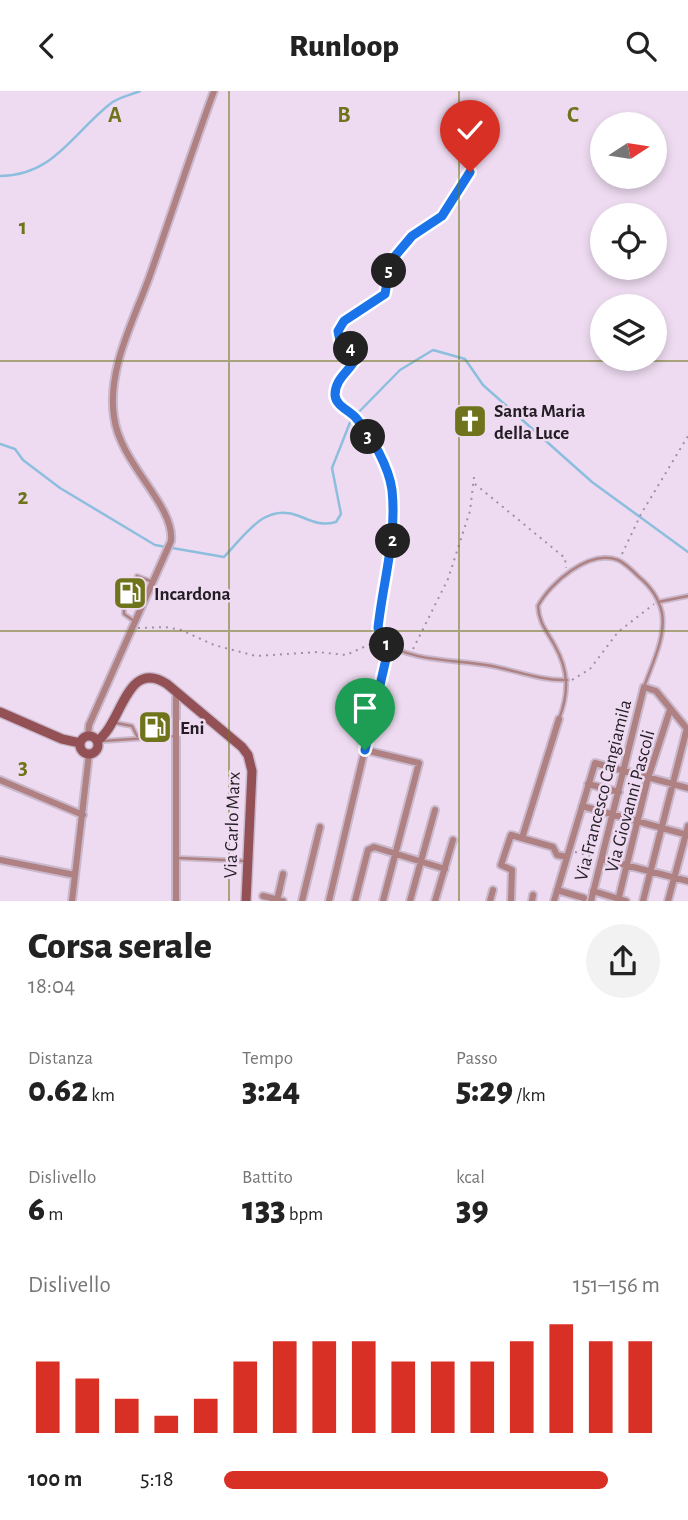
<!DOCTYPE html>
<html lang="it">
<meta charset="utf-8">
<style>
body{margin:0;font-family:"Alegreya Sans",sans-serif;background:#f2f2f2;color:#222;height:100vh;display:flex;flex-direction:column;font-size:26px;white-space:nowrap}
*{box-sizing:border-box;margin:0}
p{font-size:23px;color:#767676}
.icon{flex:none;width:38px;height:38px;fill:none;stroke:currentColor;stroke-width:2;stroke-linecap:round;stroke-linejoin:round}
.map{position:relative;height:810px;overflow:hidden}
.drawer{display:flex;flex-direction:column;background:#fff;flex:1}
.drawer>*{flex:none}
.needle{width:46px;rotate:78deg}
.controls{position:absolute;left:590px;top:21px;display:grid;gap:14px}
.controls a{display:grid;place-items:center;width:77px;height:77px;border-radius:50%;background:#fff;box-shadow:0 4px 10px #0003;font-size:35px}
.pin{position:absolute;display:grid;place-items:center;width:60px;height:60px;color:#fff;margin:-72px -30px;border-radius:50% 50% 50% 0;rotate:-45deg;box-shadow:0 0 7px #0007}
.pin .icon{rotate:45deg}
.km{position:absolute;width:35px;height:35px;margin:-18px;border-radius:50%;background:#222;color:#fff;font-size:19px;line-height:35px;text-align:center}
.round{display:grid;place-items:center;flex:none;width:74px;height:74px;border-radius:37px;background:#f2f2f2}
.headline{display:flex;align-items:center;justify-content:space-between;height:119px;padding:0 28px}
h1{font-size:38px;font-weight:800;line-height:52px}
.figures{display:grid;grid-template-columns:repeat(3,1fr);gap:10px;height:119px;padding:7px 28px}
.figures div{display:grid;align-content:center}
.figures b{font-size:35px;font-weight:800}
.figures small{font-size:19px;font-weight:400}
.figures p{font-size:19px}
.chart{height:196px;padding:14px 28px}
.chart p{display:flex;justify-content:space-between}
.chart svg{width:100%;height:126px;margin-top:7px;stroke:#d93025;stroke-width:6}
ul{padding:0 28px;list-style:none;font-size:23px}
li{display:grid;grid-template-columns:112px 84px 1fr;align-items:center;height:52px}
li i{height:18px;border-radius:9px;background:#d93025}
header{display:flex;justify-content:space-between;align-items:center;height:91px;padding:0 28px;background:#fff;font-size:32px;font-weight:800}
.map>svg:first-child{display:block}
</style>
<header><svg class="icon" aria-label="back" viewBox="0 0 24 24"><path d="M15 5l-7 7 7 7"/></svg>Runloop<svg class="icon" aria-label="search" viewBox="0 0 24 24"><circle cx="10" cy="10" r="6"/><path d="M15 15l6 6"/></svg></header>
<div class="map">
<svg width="688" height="810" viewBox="0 0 688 810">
<rect width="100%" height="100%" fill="#eedbf1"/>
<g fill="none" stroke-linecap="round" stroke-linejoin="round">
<path stroke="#8dbede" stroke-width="2.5" d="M0 85C53 85 72 43 110 13 118 6 131 4 140 0
M0 353 15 358 23 369 60 397 155 454 224 466C246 443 265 411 299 425 314 431 321 435 336 431L341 423 332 377 351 329 400 279 433 259 465 268 483 294 592 391 688 461"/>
<g stroke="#cab9cc" stroke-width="6">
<path id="lane" d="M390 174 385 203 339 236 340 250 353 260 356 267C351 280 335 287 335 304 336 316 353 321 359 331 372 350 389 376 392 399 397 447 383 490 378 537L381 550C414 572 456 568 492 575 517 580 542 590 567 589
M658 511 688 505
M134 530 124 523V516L137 485 153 491
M559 628C569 602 569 580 555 555 547 540 539 533 538 515 550 492 589 458 618 469 625 472 633 480 639 486 650 495 659 508 662 522 666 546 652 573 644 596
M116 632 132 635 137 645
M103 650 176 645
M178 767 245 770"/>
</g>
<g stroke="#cab9cc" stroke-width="10">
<path id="street" d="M88 645 89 634 171 450C175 414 120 373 114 326 107 279 133 231 149 187 171 125 191 62 214 0
M365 659 419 672 383 810
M0 689 83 724
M588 693 619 701
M582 715 688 744
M522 747 559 628
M602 768 688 790
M0 769 75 784
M557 799 584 807
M593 800 626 810
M263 805 283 810
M72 810 89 663
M176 810V600
M277 810 283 783
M302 810 320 736
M329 810 389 556
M355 810 368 759 374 756 445 778
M410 810 435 719
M435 810 453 749
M490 810 493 799
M511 810 512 779 501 774 511 744 553 756 557 764 567 766
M532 810 533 804
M554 810 595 672 688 697
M591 810 644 596 656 600 688 639
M618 810 648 687 670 619
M643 810 687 637
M668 810 688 735"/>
</g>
<g stroke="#cab9cc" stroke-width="12">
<path id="secondary" d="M0 621 62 648 80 652
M80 654a9 9 0 1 1 18 0a9 9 0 1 1-18 0Z
M97 650C122 634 126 566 167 593L242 656 248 664 252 680 246 810"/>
</g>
<path stroke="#9f91a1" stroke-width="2" stroke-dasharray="2 5" stroke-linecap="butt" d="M392 170 412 145 442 125 470 81
M475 393 565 467 566 477
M622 463 641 423 688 345
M138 537 165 536 181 539 214 554 256 565 318 561 346 564 375 551
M413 558 448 488 470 420 474 386
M572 589 590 578 618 541 654 513
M575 761 594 766"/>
<use href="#lane" stroke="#b08182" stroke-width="2.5"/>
<use href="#street" stroke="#b08182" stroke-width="6"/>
<use href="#secondary" stroke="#935155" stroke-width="9"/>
</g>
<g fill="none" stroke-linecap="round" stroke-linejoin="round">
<g stroke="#fff" stroke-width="14">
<path id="route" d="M365 659 389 555 382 550 378 537C383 490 397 447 392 399 389 376 371 344 356 327 349 319 336 315 335 304 335 287 350 280 356 267L353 260 340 250 338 240 344 230 385 203 390 174 396 164 412 145 442 125 470 81"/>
</g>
<use href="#route" stroke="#1a73e8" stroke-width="9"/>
</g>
<path fill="none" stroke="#6f741c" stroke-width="2" stroke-opacity="0.55" d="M229 0V810M459 0V810M0 270H688M0 540H688"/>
<defs>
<g id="church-square" transform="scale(1.75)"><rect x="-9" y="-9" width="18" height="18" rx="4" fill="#6f741c" stroke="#eedbf1"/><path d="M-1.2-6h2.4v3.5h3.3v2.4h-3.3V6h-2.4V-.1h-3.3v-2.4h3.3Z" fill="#fff"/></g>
<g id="fuel-square" transform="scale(1.75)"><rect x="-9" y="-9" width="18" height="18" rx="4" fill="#6f741c" stroke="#eedbf1"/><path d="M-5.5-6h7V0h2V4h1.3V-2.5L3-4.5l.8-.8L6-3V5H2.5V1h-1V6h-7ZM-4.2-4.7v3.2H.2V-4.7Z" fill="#fff"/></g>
</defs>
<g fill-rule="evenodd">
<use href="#church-square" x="470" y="330"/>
<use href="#fuel-square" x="130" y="502"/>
<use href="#fuel-square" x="155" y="636"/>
</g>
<g text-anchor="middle" stroke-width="5" stroke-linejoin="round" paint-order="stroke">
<g font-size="19" font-weight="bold" fill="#241d25" stroke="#eedbf1" text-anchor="start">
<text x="494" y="326">Santa Maria<tspan x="494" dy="22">della Luce</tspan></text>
<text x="154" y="509">Incardona</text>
<text x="180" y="643">Eni</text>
</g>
<g font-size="19" fill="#241d25" stroke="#eedbf1">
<text transform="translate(602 699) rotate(-76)" y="7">Via Francesco Cangiamila</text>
<text transform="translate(629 710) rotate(-75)" y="7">Via Giovanni Pascoli</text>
<text transform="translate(231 734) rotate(-88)" y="7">Via Carlo Marx</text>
</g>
</g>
<g font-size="23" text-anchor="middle" font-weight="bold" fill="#6f741c" stroke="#eedbf1" stroke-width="5" stroke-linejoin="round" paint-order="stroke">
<text x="115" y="31">A</text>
<text x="344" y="31">B</text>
<text x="573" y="31">C</text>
<text x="23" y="143">1</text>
<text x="23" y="413">2</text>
<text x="23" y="683">3</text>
</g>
</svg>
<div class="controls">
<a><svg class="needle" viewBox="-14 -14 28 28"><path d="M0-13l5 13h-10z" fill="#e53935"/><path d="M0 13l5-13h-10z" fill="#767676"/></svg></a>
<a><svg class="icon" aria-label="locate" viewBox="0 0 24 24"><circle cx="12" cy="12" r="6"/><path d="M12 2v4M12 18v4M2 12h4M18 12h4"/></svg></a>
<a><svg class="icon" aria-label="layers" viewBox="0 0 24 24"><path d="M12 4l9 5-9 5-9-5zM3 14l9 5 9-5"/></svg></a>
</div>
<div class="pin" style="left:365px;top:659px;background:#1e9e55"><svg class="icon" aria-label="arrive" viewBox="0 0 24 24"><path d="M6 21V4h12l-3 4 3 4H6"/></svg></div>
<div class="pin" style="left:470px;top:81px;background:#d93025"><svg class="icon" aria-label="check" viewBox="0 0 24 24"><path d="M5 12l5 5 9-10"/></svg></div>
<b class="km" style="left:387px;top:554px">1</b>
<b class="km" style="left:393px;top:450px">2</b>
<b class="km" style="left:368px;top:346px">3</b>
<b class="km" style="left:351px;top:258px">4</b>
<b class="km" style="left:389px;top:180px">5</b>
</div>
<section class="drawer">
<div class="headline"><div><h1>Corsa serale</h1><p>18:04</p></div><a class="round"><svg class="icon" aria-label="share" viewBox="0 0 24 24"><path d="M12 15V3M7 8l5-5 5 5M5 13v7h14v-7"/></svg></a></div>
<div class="figures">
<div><p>Distanza</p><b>0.62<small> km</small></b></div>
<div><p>Tempo</p><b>3:24</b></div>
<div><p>Passo</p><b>5:29<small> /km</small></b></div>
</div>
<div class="figures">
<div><p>Dislivello</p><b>6<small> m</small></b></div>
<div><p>Battito</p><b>133<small> bpm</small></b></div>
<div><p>kcal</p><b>39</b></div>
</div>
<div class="chart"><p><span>Dislivello</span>151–156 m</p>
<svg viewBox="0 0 160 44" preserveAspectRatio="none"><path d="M5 44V19M15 44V25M25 44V32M35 44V38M45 44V32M55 44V19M65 44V12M75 44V12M85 44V12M95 44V19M105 44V19M115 44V19M125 44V12M135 44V6M145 44V12M155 44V12"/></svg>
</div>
<ul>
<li><b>100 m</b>5:18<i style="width:88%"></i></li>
</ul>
</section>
